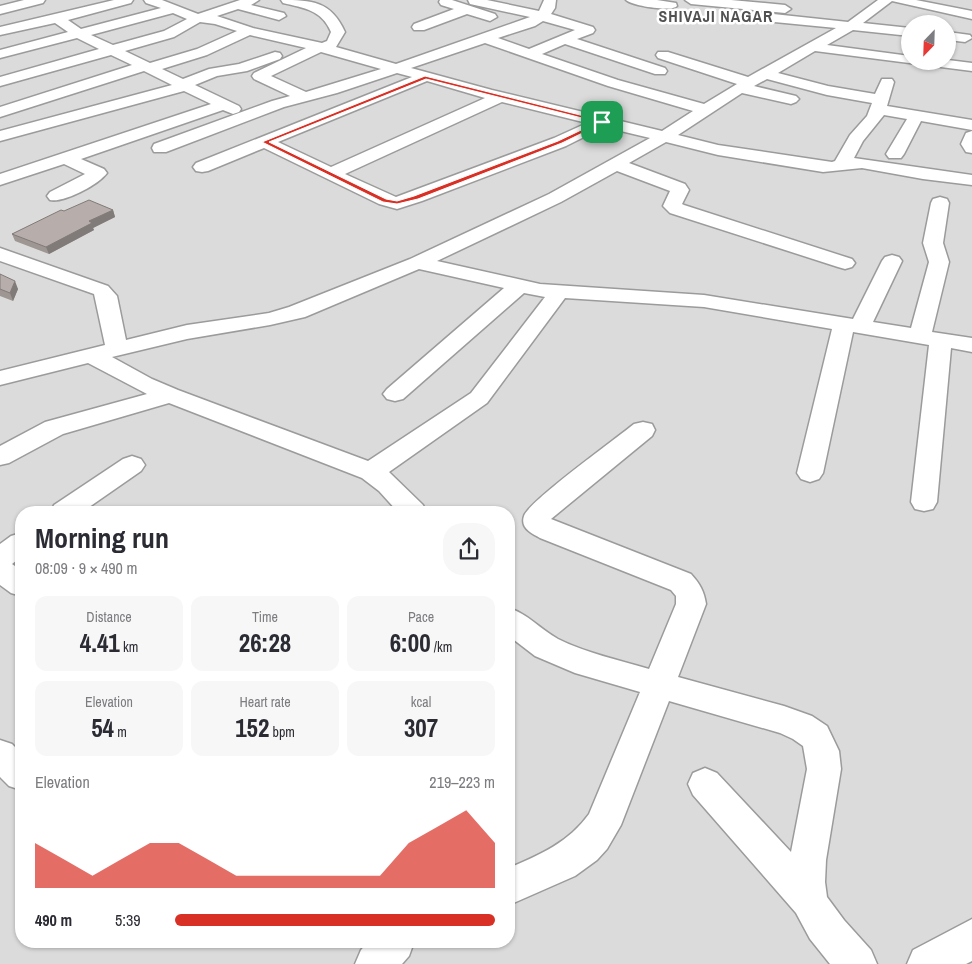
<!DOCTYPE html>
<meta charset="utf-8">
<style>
body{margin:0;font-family:"Archivo Narrow",sans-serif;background:#f7f7f7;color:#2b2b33;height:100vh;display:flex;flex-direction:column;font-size:19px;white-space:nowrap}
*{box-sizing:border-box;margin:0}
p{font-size:16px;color:#7c7c81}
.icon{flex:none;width:28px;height:28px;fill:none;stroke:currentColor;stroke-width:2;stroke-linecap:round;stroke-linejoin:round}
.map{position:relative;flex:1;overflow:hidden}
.panel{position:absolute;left:15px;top:506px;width:500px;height:442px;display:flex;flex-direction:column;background:#fff;border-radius:20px;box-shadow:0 1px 4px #0004}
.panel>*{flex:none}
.needle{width:32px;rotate:203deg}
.fabs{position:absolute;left:901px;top:15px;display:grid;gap:10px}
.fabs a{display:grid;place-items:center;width:55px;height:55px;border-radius:50%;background:#fff;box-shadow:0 1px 4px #0004;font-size:25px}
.pin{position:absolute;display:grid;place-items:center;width:42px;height:42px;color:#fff;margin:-21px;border-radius:10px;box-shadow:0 2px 8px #0006}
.round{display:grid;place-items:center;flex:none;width:52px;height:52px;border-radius:20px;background:#f7f7f7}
.head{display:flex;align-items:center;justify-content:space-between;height:85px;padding:0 20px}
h1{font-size:28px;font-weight:700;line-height:38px}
.metrics{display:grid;grid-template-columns:repeat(3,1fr);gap:8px;height:85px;padding:5px 20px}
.metrics div{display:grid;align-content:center;border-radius:12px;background:#f7f7f7;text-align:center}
.metrics b{font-size:25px;font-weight:700}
.metrics small{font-size:14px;font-weight:400}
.metrics p{font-size:14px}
.chart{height:140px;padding:10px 20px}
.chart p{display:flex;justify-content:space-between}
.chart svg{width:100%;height:90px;margin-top:5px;fill:#d93025;opacity:.7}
ul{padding:0 20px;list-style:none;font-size:16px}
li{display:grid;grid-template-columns:80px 60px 1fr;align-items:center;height:38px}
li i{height:12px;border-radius:6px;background:#d93025}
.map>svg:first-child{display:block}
</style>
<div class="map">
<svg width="972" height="964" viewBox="0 0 972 964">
<rect width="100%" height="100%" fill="#eeeae5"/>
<path fill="#dcdbdb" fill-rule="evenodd" d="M0 0H972V964H0ZM910 24H948V61H910ZM21 512H509V942H21Z"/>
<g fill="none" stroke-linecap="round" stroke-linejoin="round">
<g stroke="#9b9b9b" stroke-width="3">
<path id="minor" d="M24 0H45L43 3 0 14V6Z
M114 0H133L131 3 68 20 81 29 161 8 146 3 144 0H162L198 14 240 0H259L251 5 284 13 286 16 279 20 238 9 217 16 253 28 322 43 327 41 331 32C322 10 304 8 283 3L281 0C312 0 331 1 345 32L336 47 396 64 530 17 470 4 468 0H487L539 11 544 0H556L555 8 551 14 593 27 595 30 593 33 577 39 665 68 667 71 665 74H655L565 44 542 54 618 80 704 104 737 84 658 58 656 55 658 52H668L748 77 836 28 764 21 759 20 757 17 759 14 764 13 848 22 878 0H916L972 11V19L892 1 863 23 910 28V36L853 30 827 45 910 56V61L948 60 972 63V71L815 51 778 73 828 86 875 94 882 79H892L894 82 887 106 972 120V130L921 121 904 154 901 158H889L886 154 907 119 884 115 863 141 854 158 972 175V185L923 179 862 168 823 172 718 155 666 142 629 163 685 184 689 190 682 204 684 205 852 259 855 263 852 267 845 269 838 267 670 213 663 206 670 191 617 171 561 202 437 261 540 284 704 295 853 319 882 261 885 257 892 255 899 257 902 261 873 322 911 328 929 262 923 243 931 203 933 199 940 197 947 199 949 203 943 243 949 262 932 332 972 338V352L951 348 937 502 933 509 924 511 915 509 911 502 929 345 853 332 823 473 819 479 810 482 801 479 797 473 832 329 704 307 565 298 487 403 389 472 423 505 426 512H398L379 491 362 478 169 403 63 434 9 463 0 465V446L45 422 147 394 88 363 0 385V371L105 345 94 294 0 261V248L108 286 117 296 126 340 187 325 269 313 289 307 410 259 549 194 650 138 604 127 566 146 422 201 397 209 379 204 264 148 208 171 202 172 196 171 193 167 196 163 412 77 397 73 337 93 284 107 166 152H154L152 148 154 144 272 101 290 96 254 79 252 76 254 73 306 48 250 35 207 55 162 69 183 79 209 69 239 64 275 52 280 53 282 56 280 59 247 71 217 76 195 85 239 106 241 109 239 112 233 114 223 110 81 159 104 169 107 173C98 185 64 203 50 200L47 196 50 192 85 174 64 164 0 185V174L211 104 184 91 0 141V131L172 85 144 71 0 117V107L132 65 111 55 0 86V77L99 49 77 38 0 58V50L68 32 55 23 0 35V27ZM173 13 187 19 164 31 113 45 91 35ZM543 21 575 30 529 49 498 38 535 26ZM200 22 215 24 237 31 197 49 150 63 125 51 174 37ZM485 43 608 86 693 111 662 131 492 90 411 68ZM321 52 381 69 306 92 271 76ZM767 79 827 95 872 103 867 116 850 135 835 161 832 162 718 145 678 135 742 93 791 104 796 102 799 99 796 96 754 86ZM427 81 485 98 331 167 278 142ZM502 102 587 123 554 138 396 197 345 174ZM419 269 504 288 387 389 383 394 387 399 395 401 403 399 524 293 545 297 471 393 368 461 178 390 152 379 112 357 187 339 270 325 305 317Z
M440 0H452L495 14 497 17 490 21 467 14 424 30H414L412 27 414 24 454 9 441 5 439 2Z
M626 0H657L676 3 677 6C672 12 632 6 626 0Z
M685 0H731L785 5 791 9 785 13 691 4Z
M948 32 970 35 972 38 965 42 948 40Z
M972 131V153L966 152 961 144 966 133Z
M643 422 652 424 655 430 652 436 551 519 691 574C700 584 704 591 706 604L678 677 784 706 812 716 827 726 839 751 841 769 826 860 825 882 827 897 844 920 871 950 877 964H830L810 939 796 913 693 795 688 784 693 773 705 768 717 773 791 852 807 769 803 746 793 739 780 733 669 701 621 825 607 849 597 860 575 876 509 905V868C540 855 569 842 589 814L640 692 575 673 535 656 509 636V608C528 614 540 629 558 639 586 653 619 660 649 669L676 604V596L671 590 540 538C531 533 520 528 524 516 528 502 617 438 634 424Z
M132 456 141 459 145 465 141 471 82 512H51L54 505 123 459Z
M21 533V557L12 564 21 570V596L11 593 0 585V544L11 536Z
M0 740 12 744 21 753V790L9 786 0 777Z
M972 919V961L966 964H907L913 950Z
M368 942H414L409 956 402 964H355L361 950Z"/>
</g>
<use href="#minor" fill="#fff" fill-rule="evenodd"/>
</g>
<path fill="#9d9693" d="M113 210 115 217 93 228 94 230 49 254 15 241 12 234 64 211Z
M0 274 18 289 13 301 0 296Z"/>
<path fill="#807a78" d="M113 210 115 217 93 228 94 230 49 254 46 247 89 221Z
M15 281 18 289 13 301 10 293Z"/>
<path fill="#b7aeab" stroke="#807a78" d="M89 200 113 210 89 221 92 223 46 247 12 234 61 210 64 211Z
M0 274 15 281 10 293 0 289Z"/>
<path fill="#d93025" stroke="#fff" fill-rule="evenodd" d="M425 76 604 121 605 122 562 143 418 199 397 204 383 202 262 142ZM426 79 598 122 558 141 414 196 397 201 386 199 269 142Z"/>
<g text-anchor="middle" stroke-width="5" stroke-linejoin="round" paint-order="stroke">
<g font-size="16" font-weight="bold" letter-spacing="1" fill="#515151" stroke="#fff">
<text x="716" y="22">SHIVAJI NAGAR</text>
</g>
</g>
</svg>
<div class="fabs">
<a><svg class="needle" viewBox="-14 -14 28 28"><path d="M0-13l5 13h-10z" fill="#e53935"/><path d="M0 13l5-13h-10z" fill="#7c7c81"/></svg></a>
</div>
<div class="pin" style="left:602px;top:122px;background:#1e9e55"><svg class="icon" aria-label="arrive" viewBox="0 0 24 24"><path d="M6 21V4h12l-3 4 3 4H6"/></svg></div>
<section class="panel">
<div class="head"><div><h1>Morning run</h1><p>08:09 · 9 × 490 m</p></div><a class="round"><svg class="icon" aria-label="share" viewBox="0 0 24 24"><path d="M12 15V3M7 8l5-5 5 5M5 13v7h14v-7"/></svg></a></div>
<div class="metrics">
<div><p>Distance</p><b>4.41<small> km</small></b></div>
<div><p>Time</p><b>26:28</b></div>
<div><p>Pace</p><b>6:00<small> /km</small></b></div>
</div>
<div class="metrics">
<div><p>Elevation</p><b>54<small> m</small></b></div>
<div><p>Heart rate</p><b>152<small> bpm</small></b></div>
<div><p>kcal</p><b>307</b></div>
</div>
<div class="chart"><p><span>Elevation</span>219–223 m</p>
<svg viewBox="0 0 160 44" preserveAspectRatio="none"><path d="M0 44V22L10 30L20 38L30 30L40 22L50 22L60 30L70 38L80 38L90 38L100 38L110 38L120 38L130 22L140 14L150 6L160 22V44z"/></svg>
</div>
<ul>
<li><b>490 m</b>5:39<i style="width:100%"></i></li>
</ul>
</section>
</div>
